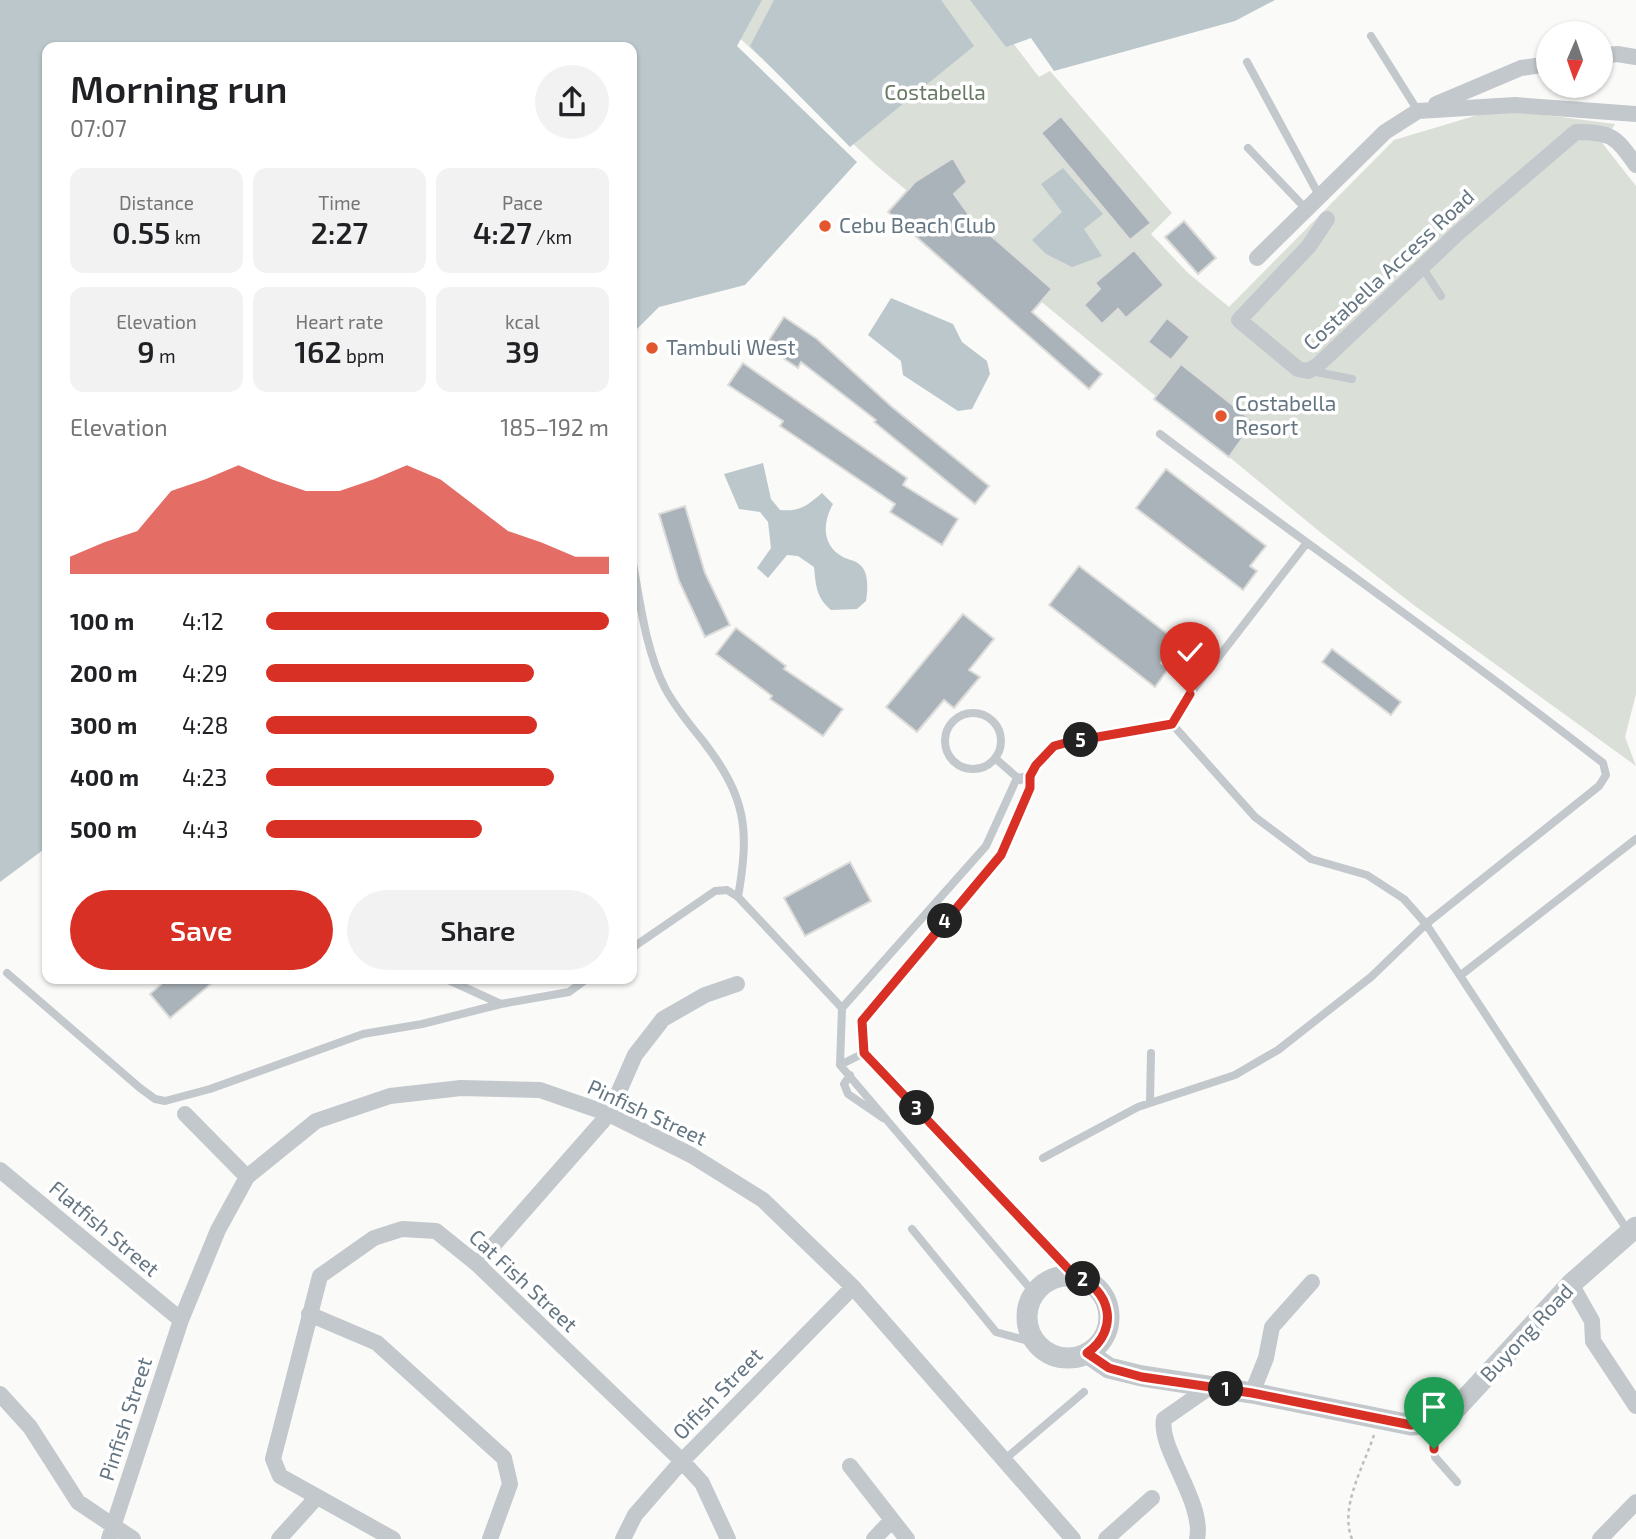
<!DOCTYPE html>
<meta charset="utf-8">
<style>
body{margin:0;font-family:"Exo 2",sans-serif;background:#f2f2f2;color:#202124;height:100vh;display:flex;flex-direction:column;font-size:26px;white-space:nowrap}
*{box-sizing:border-box;margin:0}
p{font-size:23px;color:#757577}
.icon{flex:none;width:38px;height:38px;fill:none;stroke:currentColor;stroke-width:2;stroke-linecap:round;stroke-linejoin:round}
.map{position:relative;flex:1;overflow:hidden}
.details{position:absolute;left:42px;top:42px;width:595px;height:942px;display:flex;flex-direction:column;background:#fff;border-radius:14px;box-shadow:0 2px 5px #0004}
.details>*{flex:none}
.needle{width:46px;rotate:182deg}
.fabs{position:absolute;left:1536px;top:21px;display:grid;gap:14px}
.fabs a{display:grid;place-items:center;width:77px;height:77px;border-radius:50%;background:#fff;box-shadow:0 2px 5px #0004;font-size:35px}
.pin{position:absolute;display:grid;place-items:center;width:60px;height:60px;color:#fff;margin:-72px -30px;border-radius:50% 50% 50% 0;rotate:-45deg;box-shadow:0 0 7px #0007}
.pin .icon{rotate:45deg}
.km{position:absolute;width:35px;height:35px;margin:-18px;border-radius:50%;background:#222;color:#fff;font-size:19px;line-height:35px;text-align:center}
.round{display:grid;place-items:center;flex:none;width:74px;height:74px;border-radius:37px;background:#f2f2f2}
.overview{display:flex;align-items:center;justify-content:space-between;height:119px;padding:0 28px}
h1{font-size:38px;font-weight:600;line-height:52px}
.stats{display:grid;grid-template-columns:repeat(3,1fr);gap:10px;height:119px;padding:7px 28px}
.stats div{display:grid;align-content:center;border-radius:14px;background:#f2f2f2;text-align:center}
.stats b{font-size:30px;font-weight:600}
.stats small{font-size:19px;font-weight:400}
.stats p{font-size:19px}
.chart{height:196px;padding:14px 28px}
.chart p{display:flex;justify-content:space-between}
.chart svg{width:100%;height:126px;margin-top:7px;fill:#d93025;opacity:.7}
.button{display:flex;gap:14px;margin-top:auto;padding:14px 28px}
.button a{flex:1;height:80px;border-radius:42px;background:#d93025;color:#fff;font-size:28px;font-weight:600;line-height:80px;text-align:center}
.button a+a{background:#f2f2f2;color:#202124}
ul{padding:0 28px;list-style:none;font-size:23px}
li{display:grid;grid-template-columns:112px 84px 1fr;align-items:center;height:52px}
li i{height:18px;border-radius:9px;background:#d93025}
.map>svg:first-child{display:block}
</style>
<div class="map">
<svg width="1636" height="1539" viewBox="0 0 1636 1539">
<rect width="100%" height="100%" fill="#fafaf8"/>
<path fill="#dadfd7" d="M711 0H980L1039 77 1050 71 1172 213 1151 234 1188 273 1229 307 1394 140 1498 109 1615 124 1603 144 1636 186V694L1625 737 1636 766 1415 606 1320 532 877 166 704 5Z"/>
<path fill="#bbc7cb" d="M0 0H762L737 46 857 162 745 285 659 307 632 334V47H47V847L0 882Z
M774 0H941L974 46 850 147 750 46Z
M970 0H1275L1235 21 1054 71 1031 38 1006 47Z
M1063 168 1103 214 1084 229 1102 256 1072 267 1046 254 1032 240 1062 212 1041 184Z
M891 298 953 324 962 342 987 361 990 374 972 409 958 411 903 375 901 361 868 335Z
M763 463 771 499 780 510C800 512 808 505 822 493L833 504C822 523 822 546 843 557 848 560 855 560 859 564 869 571 868 589 866 601L857 609 831 610C816 597 816 586 814 567L798 556 787 555 768 578 757 568 771 548 768 522 760 512 739 509 724 474Z"/>
<path fill="#aab3b9" stroke="#dcdcda" stroke-width="2" d="M1061 116 1151 223 1130 240 1041 133Z
M953 158 967 182 954 194 972 219 1052 289 1032 312 1102 374 1089 389 888 212 915 182Z
M1184 221 1216 258 1198 274 1165 237Z
M1134 250 1164 285 1126 318 1118 309 1102 324 1084 305 1100 289 1095 283Z
M784 317 817 339 892 407 989 486 975 504 874 422 876 420 801 362 798 368 765 346Z
M1167 318 1190 337 1171 360 1148 342Z
M743 363 907 478 903 485 958 519 942 545 890 512 895 504 780 426 783 421 728 385Z
M1181 364 1254 422 1229 457 1154 399Z
M1166 469 1266 546 1250 566 1257 571 1243 590 1136 508Z
M685 506 705 573 730 625 705 637 679 581 659 514Z
M1079 566 1178 642 1161 663 1169 668 1155 687 1049 605Z
M963 614 994 639 969 670 980 677 954 708 944 700 917 732 886 707Z
M736 628 786 666 784 669 843 709 823 736 770 699 772 696 716 654Z
M1332 649 1401 702 1391 715 1322 662Z
M850 862 871 901 805 936 784 898Z
M168 978H218L170 1018 150 994Z"/>
<g fill="none" stroke-linecap="round" stroke-linejoin="round">
<path stroke="#bbbfc2" stroke-width="2.5" stroke-dasharray="3.5 3.5" stroke-linecap="butt" d="M1352 1539C1339 1507 1364 1466 1374 1435"/>
<path stroke="#c3c8cc" stroke-width="8" d="M1371 36 1418 111
M1247 62 1320 197
M1248 148 1307 210
M1422 267 1441 296
M1311 371 1352 379
M632 558C640 600 645 649 665 688 675 707 690 725 703 741 746 797 750 828 738 897
M945 741a28 28 0 1 1 56 0a28 28 0 1 1-56 0Z
M1172 724 1255 817 1311 859 1367 875 1404 899 1426 924 1628 1231
M996 759 1020 780
M1030 776 1017 778 986 846 842 1008 840 1065 1034 1293
M632 948 715 891 727 890 738 897 842 1008
M7 973 140 1088 155 1099 165 1101 210 1089 363 1034 422 1024 501 1004
M1461 975 1636 839
M444 978 501 1004 569 992 588 978
M840 1065 864 1053
M850 1075 844 1084 848 1094 883 1118
M1150 1102 1151 1053
M1043 1158 1138 1107 1235 1075 1278 1050 1371 977 1426 924 1599 786 1606 775 1603 763C1458 649 1307 545 1160 434
M912 1229 996 1332 1036 1343
M1075 1276 864 1053 862 1021 1001 855 1030 788V776L1043 755 1053 746 1069 742 1172 724 1190 694 1306 544
M1434 1426 1435 1457 1457 1482
M1004 1460 1084 1392"/>
<path stroke="#c3c8cc" stroke-width="16" d="M1601 56 1617 54 1636 57
M1436 104 1521 68 1549 64
M1327 219 1309 246 1239 320 1298 369 1308 371 1317 366 1458 233 1576 132C1612 132 1615 136 1636 165
M1257 258 1385 132 1418 111 1515 105 1636 114
M185 1114 247 1177
M0 1170 181 1320
M477 1264 609 1114 635 1055 663 1019 705 995 737 984
M1571 1284 1592 1321 1593 1341 1636 1406
M309 1314 377 1343 504 1458 510 1484 490 1539
M1252 1393 1266 1358 1272 1327 1312 1282
M0 1394 30 1427 78 1502 133 1539
M850 1466 907 1539
M109 1539 181 1320 218 1230 247 1177 316 1121 390 1096 461 1088 540 1090 609 1114 691 1155 763 1200 853 1287 1073 1539
M279 1539 317 1497
M393 1539 280 1476 273 1459 320 1276 374 1238 402 1229 436 1231 477 1264 682 1461 702 1483 728 1539
M623 1539 635 1515 682 1461 853 1287
M874 1539 891 1521
M1106 1539 1152 1498
M1197 1539C1205 1503 1158 1448 1164 1419L1210 1387
M1600 1539 1636 1502"/>
<path stroke="#c3c8cc" stroke-width="21" d="M1027 1317a41 41 0 1 1 82 0a41 41 0 1 1-82 0Z
M1087 1353 1109 1368 1142 1376 1252 1393 1411 1425 1434 1423 1454 1411 1571 1284 1636 1227"/>
</g>
<g fill="none" stroke-linecap="round" stroke-linejoin="round">
<g stroke="#fff" stroke-width="14">
<path id="route" d="M1190 694 1172 724 1069 742 1054 746 1036 765 1030 776V788L1001 855 862 1021 864 1053 1075 1276C1111 1289 1120 1330 1087 1353L1109 1368 1142 1377 1252 1393 1411 1425 1434 1423V1449"/>
</g>
<use href="#route" stroke="#d93025" stroke-width="9"/>
</g>
<g fill="#e4572e" stroke="#fff" stroke-width="2.5">
<circle cx="825" cy="226" r="7"/>
<circle cx="652" cy="348" r="7"/>
<circle cx="1221" cy="416" r="7"/>
</g>
<g text-anchor="middle" stroke-width="7" stroke-linejoin="round" paint-order="stroke">
<g font-size="21" fill="#687a64" stroke="#fff">
<text x="935" y="100">Costabella</text>
</g>
<g font-size="21" fill="#657683" stroke="#fff" text-anchor="start">
<text x="839" y="233">Cebu Beach Club</text>
<text x="666" y="355">Tambuli West</text>
<text x="1235" y="411">Costabella<tspan x="1235" dy="24">Resort</tspan></text>
</g>
<g font-size="21" fill="#657683" stroke="#fff">
<text transform="translate(1389 270) rotate(-43)" y="7">Costabella Access Road</text>
<text transform="translate(647 1113) rotate(25)" y="7">Pinfish Street</text>
<text transform="translate(104 1229) rotate(40)" y="7">Flatfish Street</text>
<text transform="translate(523 1281) rotate(43)" y="7">Cat Fish Street</text>
<text transform="translate(1527 1333) rotate(-47)" y="7">Buyong Road</text>
<text transform="translate(718 1394) rotate(-46)" y="7">Oifish Street</text>
<text transform="translate(126 1419) rotate(-72)" y="7">Pinfish Street</text>
</g>
</g>
</svg>
<div class="fabs">
<a><svg class="needle" viewBox="-14 -14 28 28"><path d="M0-13l5 13h-10z" fill="#e53935"/><path d="M0 13l5-13h-10z" fill="#757577"/></svg></a>
</div>
<div class="pin" style="left:1434px;top:1449px;background:#1e9e55"><svg class="icon" aria-label="arrive" viewBox="0 0 24 24"><path d="M6 21V4h12l-3 4 3 4H6"/></svg></div>
<div class="pin" style="left:1190px;top:694px;background:#d93025"><svg class="icon" aria-label="check" viewBox="0 0 24 24"><path d="M5 12l5 5 9-10"/></svg></div>
<b class="km" style="left:1226px;top:1389px">1</b>
<b class="km" style="left:1083px;top:1279px">2</b>
<b class="km" style="left:917px;top:1108px">3</b>
<b class="km" style="left:945px;top:921px">4</b>
<b class="km" style="left:1081px;top:740px">5</b>
<section class="details">
<div class="overview"><div><h1>Morning run</h1><p>07:07</p></div><a class="round"><svg class="icon" aria-label="share" viewBox="0 0 24 24"><path d="M12 15V3M7 8l5-5 5 5M5 13v7h14v-7"/></svg></a></div>
<div class="stats">
<div><p>Distance</p><b>0.55<small> km</small></b></div>
<div><p>Time</p><b>2:27</b></div>
<div><p>Pace</p><b>4:27<small> /km</small></b></div>
</div>
<div class="stats">
<div><p>Elevation</p><b>9<small> m</small></b></div>
<div><p>Heart rate</p><b>162<small> bpm</small></b></div>
<div><p>kcal</p><b>39</b></div>
</div>
<div class="chart"><p><span>Elevation</span>185–192 m</p>
<svg viewBox="0 0 160 44" preserveAspectRatio="none"><path d="M0 44V38L10 33L20 29L30 15L40 11L50 6L60 11L70 15L80 15L90 11L100 6L110 11L120 20L130 29L140 33L150 38L160 38V44z"/></svg>
</div>
<ul>
<li><b>100 m</b>4:12<i style="width:100%"></i></li>
<li><b>200 m</b>4:29<i style="width:78%"></i></li>
<li><b>300 m</b>4:28<i style="width:79%"></i></li>
<li><b>400 m</b>4:23<i style="width:84%"></i></li>
<li><b>500 m</b>4:43<i style="width:63%"></i></li>
</ul>
<div class="button"><a>Save</a><a>Share</a></div>
</section>
</div>
